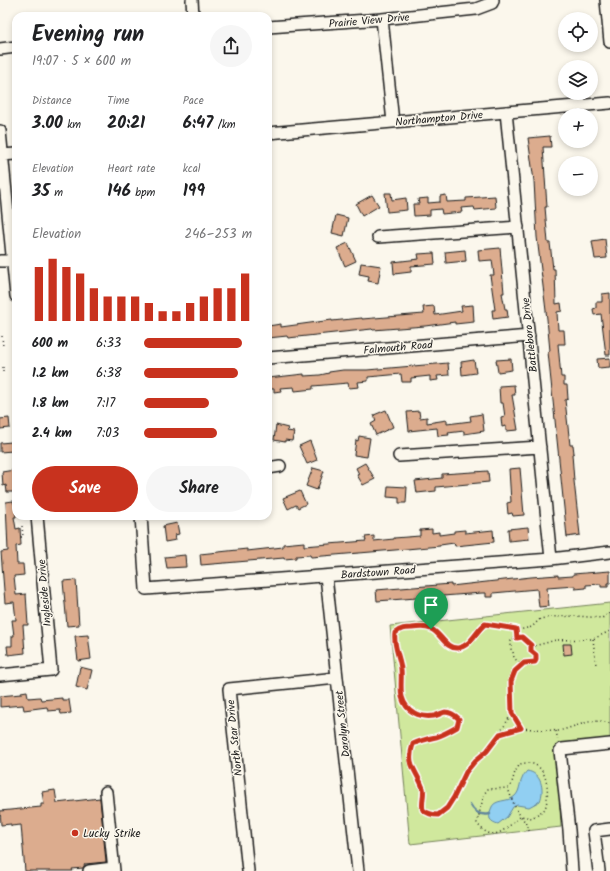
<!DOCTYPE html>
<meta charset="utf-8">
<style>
body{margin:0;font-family:Kalam,sans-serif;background:#f6f6f6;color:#202124;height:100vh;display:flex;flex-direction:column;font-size:15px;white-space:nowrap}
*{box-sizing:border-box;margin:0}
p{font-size:13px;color:#757577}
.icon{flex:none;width:22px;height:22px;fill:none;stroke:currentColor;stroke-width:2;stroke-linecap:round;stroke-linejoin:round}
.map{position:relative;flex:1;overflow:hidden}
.panel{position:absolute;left:12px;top:12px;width:260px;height:508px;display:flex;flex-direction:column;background:#fff;border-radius:12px;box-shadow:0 2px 6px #0003}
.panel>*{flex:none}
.fabs{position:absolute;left:558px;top:12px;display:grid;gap:8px}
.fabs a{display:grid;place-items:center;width:40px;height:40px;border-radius:50%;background:#fff;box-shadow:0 2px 6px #0003;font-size:20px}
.pin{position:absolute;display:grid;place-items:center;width:34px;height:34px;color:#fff;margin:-41px -17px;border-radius:50% 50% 50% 0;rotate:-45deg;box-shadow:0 0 4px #0007}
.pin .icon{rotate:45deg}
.round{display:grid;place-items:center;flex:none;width:42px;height:42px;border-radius:21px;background:#f6f6f6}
.headline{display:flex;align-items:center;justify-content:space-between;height:68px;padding:0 20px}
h1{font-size:22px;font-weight:600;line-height:30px}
.stats{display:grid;grid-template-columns:repeat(3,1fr);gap:6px;height:68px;padding:4px 20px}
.stats div{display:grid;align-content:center}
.stats b{font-size:17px;font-weight:600}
.stats small{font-size:11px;font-weight:400}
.stats p{font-size:11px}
.chart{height:112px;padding:8px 20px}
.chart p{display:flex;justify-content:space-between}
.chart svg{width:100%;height:72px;margin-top:4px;stroke:#c8321e;stroke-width:6}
.cta{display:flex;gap:8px;margin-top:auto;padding:8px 20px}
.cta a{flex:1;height:46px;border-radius:24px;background:#c8321e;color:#fff;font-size:16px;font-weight:600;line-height:46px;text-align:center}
.cta a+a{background:#f6f6f6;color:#202124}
ul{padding:0 20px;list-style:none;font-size:13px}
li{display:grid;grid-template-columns:64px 48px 1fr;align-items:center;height:30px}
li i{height:10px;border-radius:5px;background:#c8321e}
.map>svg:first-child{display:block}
</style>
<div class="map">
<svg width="610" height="871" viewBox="0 0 610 871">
<rect width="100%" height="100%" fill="#fbf7ec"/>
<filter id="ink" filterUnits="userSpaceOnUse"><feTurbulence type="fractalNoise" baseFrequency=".025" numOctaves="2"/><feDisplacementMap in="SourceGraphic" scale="8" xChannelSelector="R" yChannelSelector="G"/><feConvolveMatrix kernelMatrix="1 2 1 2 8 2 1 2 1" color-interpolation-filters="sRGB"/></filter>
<g filter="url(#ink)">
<path fill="#d0e89d" stroke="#76825c" d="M610 603V740L557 747 561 827 410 844 390 626Z"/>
<path fill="#91cff2" stroke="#62879c" d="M527 771C541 773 545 789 540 801L529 807 517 805 513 807 507 817 498 824C495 823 492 822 490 819 489 816 490 812 491 809 494 798 508 803 515 796 520 791 519 785 522 779 523 776 525 773 527 771Z"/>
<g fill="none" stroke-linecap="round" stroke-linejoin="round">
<path stroke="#62879c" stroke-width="2.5" d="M470 804C474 812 481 816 490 814"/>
</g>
<path fill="#dcac8e" stroke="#1c1c1c" d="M550 136 551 147H543L547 207H545L548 243H550L553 269H555L556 304 561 303 562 311 557 312 558 330H564L565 344H558L561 377H564V385H567L568 399 565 400 570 445H573L574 453 572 454 574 481 580 535 567 537 548 352 550 351 547 319 537 237 534 181 528 138Z
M385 193H391L392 200 406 198 407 210 387 212Z
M372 195 379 206 362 216 356 204Z
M446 195 447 202 466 201V198L495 196 496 208 475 210 474 207 461 208 462 212 442 214 441 209 430 210V215L414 216 413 204H419L418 199 428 198V203L440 202V196Z
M336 215 348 218 344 236 332 233Z
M605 239 607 258 595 259 592 241Z
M348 243 356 261 345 266 337 248Z
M500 248 504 293H502L505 309H507L508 317 493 319 492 310H495L490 275H494L492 260 479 261 478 250Z
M465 250 466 261 446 263 445 252Z
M434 253 435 264 411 266V272L394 274 393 262 419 259 418 254Z
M361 263 381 266 378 283 368 281 369 276 359 274Z
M610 293V355H606L601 314 594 315 593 309 596 308V302H602V294Z
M473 305 474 322 455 324V322L425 326 373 330 372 329 288 338 287 336 268 338V326L281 324V327L332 320V321L362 318V319L424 314 423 307 434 306 435 315 462 311 461 306Z
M610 358V367L598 368 597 359Z
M511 359 512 370 498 372 496 360Z
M474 360 476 373 462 375 461 362Z
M448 363 449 375 437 376 438 380 430 381V376L411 378V382H402L401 374 368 377V381L358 382 359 387 349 388 348 383 313 386V389L295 391 294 387 280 388 281 391 274 392V389H268V378L304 374V376L320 375 329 373V372L343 370H367Z
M514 385 515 395H512L518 430 506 431V426L502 427 501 418 505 417 503 403H500L499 386Z
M386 410 393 427 376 435 371 424 376 421 374 415Z
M419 411 420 418 427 417V423L447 420V424L471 421 470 416 482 414 484 431 464 434V431L448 433 449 435 438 436 437 428 409 431 407 412Z
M9 418 10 428 0 429V419Z
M276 425 288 428 287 431 294 432 292 441 285 440V442L274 440Z
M359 436 370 438 367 457 354 455 356 440 358 441Z
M310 441 317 460 307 464 299 446Z
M12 442 13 451 0 452V443Z
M365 463 375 479 363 485 357 475 359 474 356 468Z
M313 468 324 471 317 490 306 486Z
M520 468 524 515 513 516 512 513 508 514 507 503 511 502 509 469Z
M14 470 15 492H7L6 485 3 486 2 472Z
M488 471 489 482 436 487V491L417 493 415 481 442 478V474Z
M388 486 407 487 406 503H399V498L387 497Z
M300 491 306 504 298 508 296 505 288 509 283 498Z
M13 501 14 504H15L16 517H14L16 529 20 528 21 545 16 546 17 564H23L24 575 14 576 16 595 26 594 28 625H23L25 653 8 655 7 646H12V636H14L12 620H16L14 602 5 603 1 552 8 551 6 502Z
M177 523 179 534 175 535 176 540 165 542 163 526Z
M528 527 529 539 509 541 508 529Z
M432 529V533L439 532V535L454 533V531L465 530V533L493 530 494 542 455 546 454 543 440 545V546L395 550 311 557 310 555 296 556V558L284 559V558L201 565 200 554 247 549V551L283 547V544L304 542V546L366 541 365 537 374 536V541L394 539V538L420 536V530Z
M185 555 186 567 167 568 165 557Z
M610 571V583H608V587H601V584L586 585V588L575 589V586L547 588 549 606 539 607 537 589 493 593V597H486V593H482L377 601 376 590 451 584V586L531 577 558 575V577L573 576V574Z
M76 580 79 625 67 626 63 581Z
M88 635 91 659 78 661 75 636Z
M563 644H571L572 654 564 655Z
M80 667 92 670 87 690 76 687Z
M27 691 28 698 40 697 41 700 62 698V700H69L71 713 61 714 60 710 48 711 47 707 24 710 23 705 0 707V696L21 694V692Z
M55 790 57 803 100 798 106 862 85 864 83 868 72 869 73 871H25L21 825 11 826V824L1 825 0 811 41 807V804H44L42 792Z"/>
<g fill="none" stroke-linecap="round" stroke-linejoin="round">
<g stroke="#1c1c1c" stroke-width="14">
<path id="minor" d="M192 0 193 16
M606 0 610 42
M382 19 393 122
M268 27 382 19 476 9 492 3 493 0
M0 49 16 47
M506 112 551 559
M0 131 16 296
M268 133 610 103
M0 155 16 154
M378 237 518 227
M0 261H12
M268 358 529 336
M399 456 540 447
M268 468 280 466
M141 516 146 589 551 559 610 552
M326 576 358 871
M0 675 51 670 37 516
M106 792 114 871
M89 871 113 868
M248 871 229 689 337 678
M572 871 569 830 560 751 562 749 610 744
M599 871 594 831 610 829"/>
</g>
<path stroke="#1c1c1c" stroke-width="1.5" stroke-dasharray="1 3" stroke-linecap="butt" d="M2 336 3 347
M3 372V364
M21 537H23L22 526
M610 613 602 618 576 616 551 617 540 619 532 627 523 629 485 624C476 631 470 647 458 648 445 649 441 633 431 629 425 626 418 627 412 628 405 628 401 628 395 633 393 646 400 657 401 669 402 678 400 689 402 697 406 712 420 718 434 716 437 715 442 713 445 712 451 712 455 715 459 719L457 727C450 731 443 735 436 737 427 739 422 740 413 744 406 766 416 769 423 788 425 793 422 803 423 810L427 813 438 815 447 807 454 797 466 772 475 761 487 751 500 733 521 728 559 731 588 722 600 721 610 723
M516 629 517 637
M522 637 531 645V651L536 655V660L535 662 521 664 514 658 513 652 511 649V641L514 638Z
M593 639 596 665
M531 647 556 640 593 639 610 631
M512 713 521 728
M556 731 558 741
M500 733 512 713 511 681 515 671 524 663
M508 788 511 786 515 772 520 764C547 757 551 790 545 809L532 818 521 816C507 827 493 846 477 823L484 794 488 789 508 788C510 795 513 802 516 809 522 819 527 822 530 834"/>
<use href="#minor" stroke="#fbf7ec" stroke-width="11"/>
</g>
</g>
<g fill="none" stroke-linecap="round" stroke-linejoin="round" filter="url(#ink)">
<g stroke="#fff" stroke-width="8">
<path id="route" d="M485 624 516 629 517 638 522 637 531 645V651L536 655V660L535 662 524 663 515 671 511 681 512 713 521 728 500 734 487 751 475 761 466 772 454 797 447 808 438 815C432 815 428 814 423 810 421 803 425 793 423 788 416 769 406 766 413 744 422 740 427 739 436 737 443 735 450 731 457 727L459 719C455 715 451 712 445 712 442 713 438 715 434 716 420 718 406 712 402 697 400 689 402 678 401 669 400 657 393 646 395 633 401 628 405 628 412 628 418 627 425 626 431 629 441 633 445 649 458 648 470 647 476 631 485 624Z"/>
</g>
<use href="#route" stroke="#c8321e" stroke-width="5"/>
</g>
<circle fill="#c8321e" stroke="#fbf7ec" stroke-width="1.5" cx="75" cy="833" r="4"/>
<g text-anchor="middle" stroke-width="3" stroke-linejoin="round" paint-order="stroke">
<g font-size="11" fill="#1c1c1c" stroke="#fbf7ec">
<text transform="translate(369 20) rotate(-5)" y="4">Prairie View Drive</text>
<text transform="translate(439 118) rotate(-5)" y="4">Northampton Drive</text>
<text transform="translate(529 335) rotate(-96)" y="4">Battleboro Drive</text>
<text transform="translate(398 347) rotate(-5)" y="4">Falmouth Road</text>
<text transform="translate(378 572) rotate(-4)" y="4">Bardstown Road</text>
<text transform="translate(44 593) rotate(-95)" y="4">Ingleside Drive</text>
<text transform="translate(342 724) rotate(-96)" y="4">Darolyn Street</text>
<text transform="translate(234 738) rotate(-96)" y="4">North Star Drive</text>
</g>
<g font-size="11" fill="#1c1c1c" stroke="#fbf7ec" text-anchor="start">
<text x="83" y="837">Lucky Strike</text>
</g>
</g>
</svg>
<div class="fabs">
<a><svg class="icon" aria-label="locate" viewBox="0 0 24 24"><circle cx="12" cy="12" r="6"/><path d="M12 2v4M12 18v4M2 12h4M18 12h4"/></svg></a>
<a><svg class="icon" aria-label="layers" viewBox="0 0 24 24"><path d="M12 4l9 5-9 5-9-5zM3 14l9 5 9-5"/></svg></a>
<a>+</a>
<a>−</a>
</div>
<div class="pin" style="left:431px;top:629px;background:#1e9e55"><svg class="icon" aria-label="arrive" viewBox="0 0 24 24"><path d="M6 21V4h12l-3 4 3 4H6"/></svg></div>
<section class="panel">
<div class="headline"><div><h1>Evening run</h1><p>19:07 · 5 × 600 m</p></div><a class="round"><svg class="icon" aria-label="share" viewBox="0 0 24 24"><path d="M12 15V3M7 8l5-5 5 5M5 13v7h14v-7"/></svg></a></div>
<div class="stats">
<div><p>Distance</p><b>3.00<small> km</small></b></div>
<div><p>Time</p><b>20:21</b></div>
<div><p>Pace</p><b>6:47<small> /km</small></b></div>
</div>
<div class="stats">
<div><p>Elevation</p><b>35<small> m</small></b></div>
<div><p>Heart rate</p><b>146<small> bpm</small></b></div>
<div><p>kcal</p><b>199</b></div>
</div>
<div class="chart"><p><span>Elevation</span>246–253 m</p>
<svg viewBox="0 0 160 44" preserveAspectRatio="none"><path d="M5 44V11M15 44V6M25 44V11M35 44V15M45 44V24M55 44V29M65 44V29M75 44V29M85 44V33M95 44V38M105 44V38M115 44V33M125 44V29M135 44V24M145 44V24M155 44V15"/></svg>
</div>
<ul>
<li><b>600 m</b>6:33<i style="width:91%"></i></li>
<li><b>1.2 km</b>6:38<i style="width:87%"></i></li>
<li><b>1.8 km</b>7:17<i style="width:60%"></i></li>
<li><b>2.4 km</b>7:03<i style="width:68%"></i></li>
</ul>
<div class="cta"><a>Save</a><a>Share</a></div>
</section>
</div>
